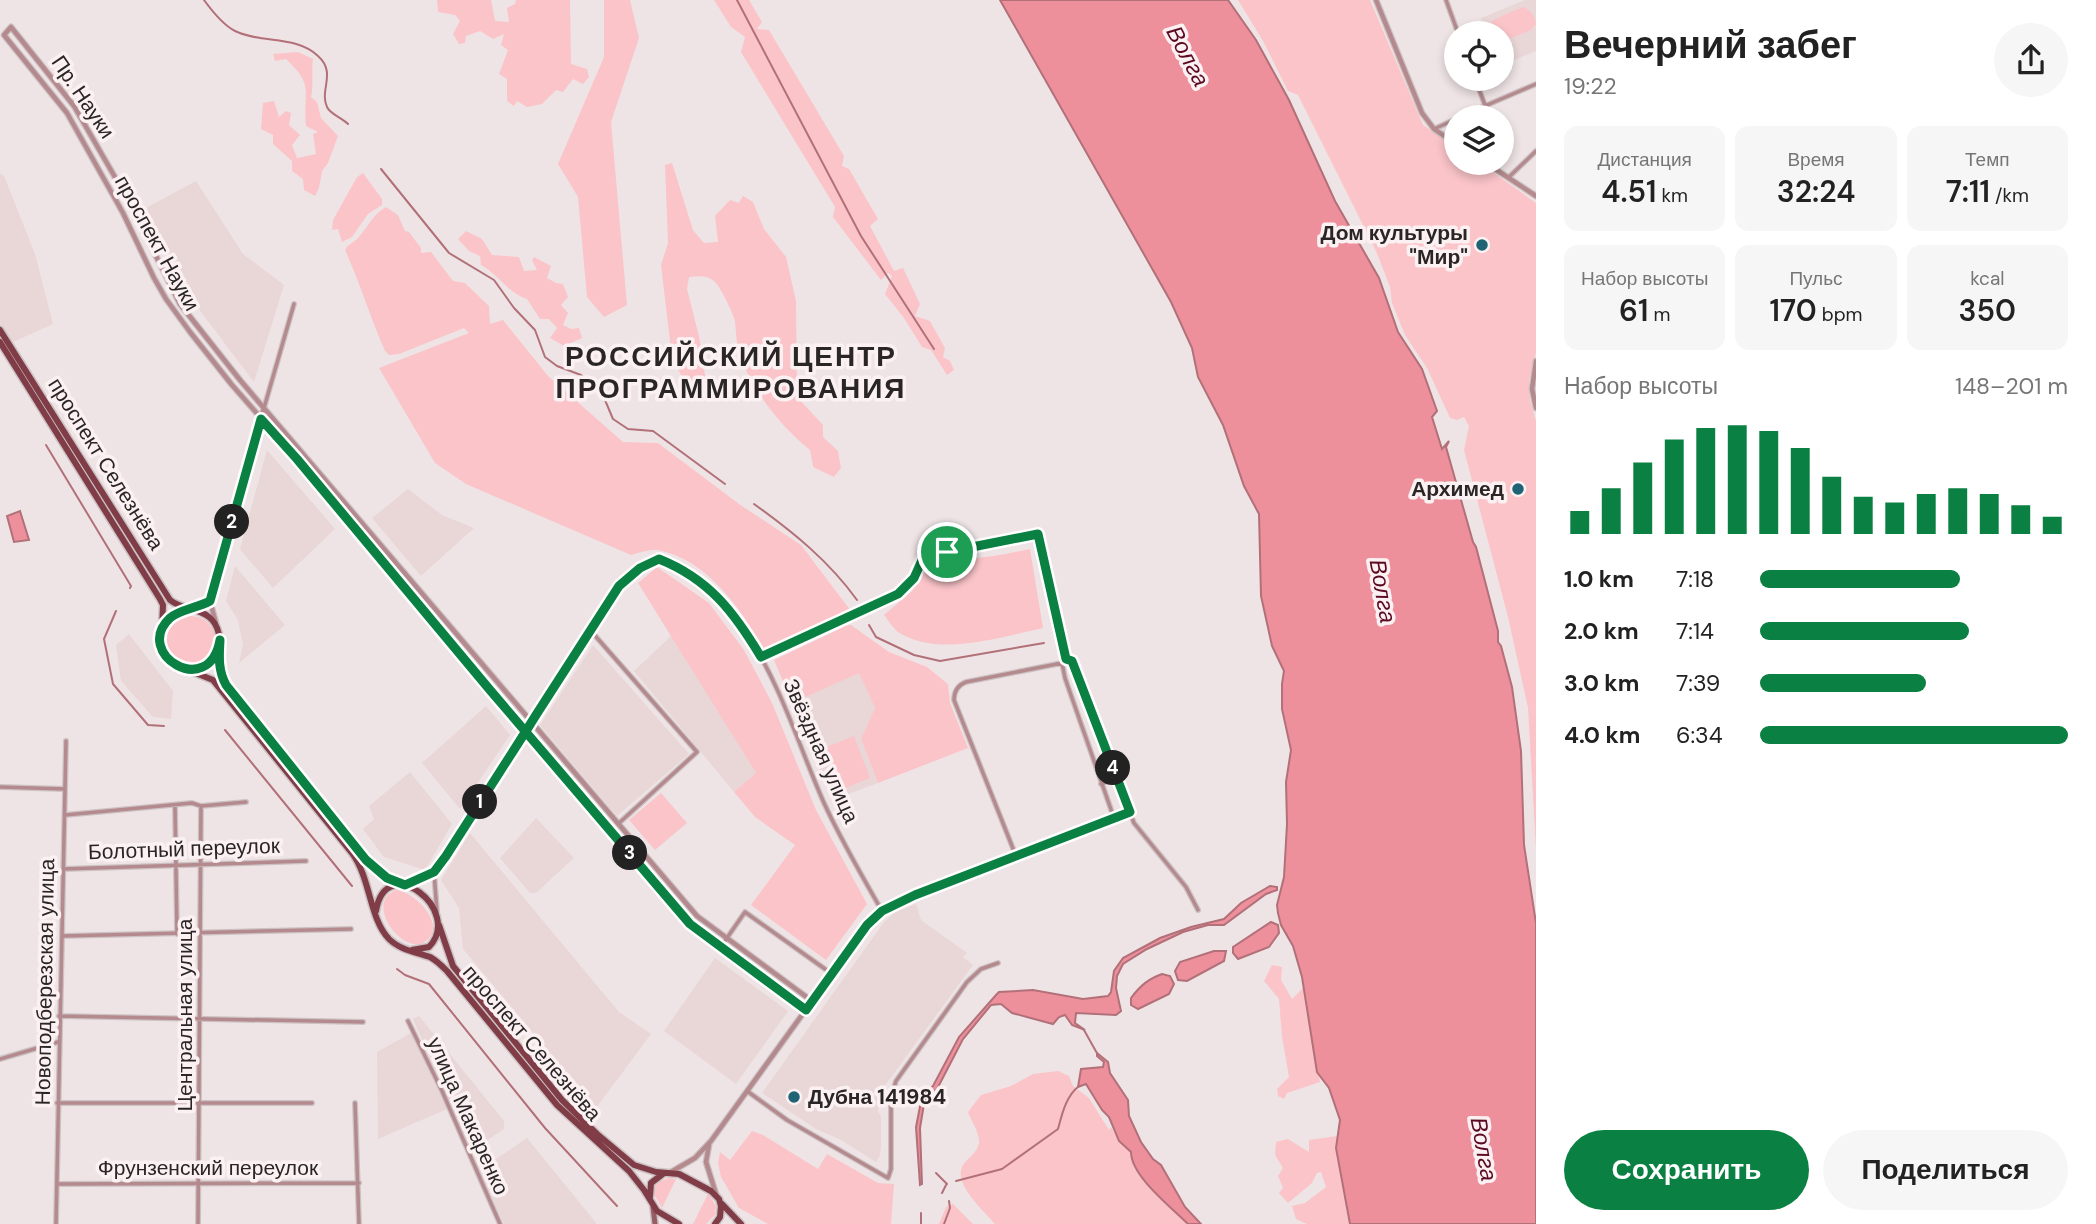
<!DOCTYPE html>
<html lang="ru">
<meta charset="utf-8">
<style>
body{margin:0;font-family:"DM Sans",sans-serif;background:#f6f6f6;color:#222;height:100vh;display:flex;flex-direction:column;font-size:26px;white-space:nowrap}
*{box-sizing:border-box;margin:0}
p{font-size:23px;color:#767676}
.icon{flex:none;width:38px;height:38px;fill:none;stroke:currentColor;stroke-width:2;stroke-linecap:round;stroke-linejoin:round}
.map{position:relative;flex:1;overflow:hidden}
.sheet{display:flex;flex-direction:column;background:#fff;width:560px}
.sheet>*{flex:none}
.controls{position:absolute;left:1444px;top:21px;display:grid;gap:14px}
.controls a{display:grid;place-items:center;width:70px;height:70px;border-radius:50%;background:#fff;box-shadow:0 4px 10px #0003;font-size:35px}
.pin{position:absolute;display:grid;place-items:center;width:60px;height:60px;color:#fff;margin:-30px;border:4px solid #fff;border-radius:50%;box-shadow:0 2px 7px #0007}
.km{position:absolute;width:35px;height:35px;margin:-18px;border-radius:50%;background:#222;color:#fff;font-size:19px;line-height:35px;text-align:center}
.round{display:grid;place-items:center;flex:none;width:74px;height:74px;border-radius:37px;background:#f6f6f6}
.summary{display:flex;align-items:center;justify-content:space-between;height:119px;padding:0 28px}
h1{font-size:38px;font-weight:600;line-height:52px}
.metrics{display:grid;grid-template-columns:repeat(3,1fr);gap:10px;height:119px;padding:7px 28px}
.metrics div{display:grid;align-content:center;border-radius:14px;background:#f6f6f6;text-align:center}
.metrics b{font-size:30px;font-weight:600}
.metrics small{font-size:19px;font-weight:400}
.metrics p{font-size:19px}
.chart{height:196px;padding:14px 28px}
.chart p{display:flex;justify-content:space-between}
.chart svg{width:100%;height:126px;margin-top:7px;stroke:#0b8043;stroke-width:6}
.button{display:flex;gap:14px;margin-top:auto;padding:14px 28px}
.button a{flex:1;height:80px;border-radius:42px;background:#0b8043;color:#fff;font-size:28px;font-weight:600;line-height:80px;text-align:center}
.button a+a{background:#f6f6f6;color:#222}
ul{padding:0 28px;list-style:none;font-size:23px}
li{display:grid;grid-template-columns:112px 84px 1fr;align-items:center;height:52px}
li i{height:18px;border-radius:9px;background:#0b8043}
main{display:flex;flex:1;min-height:0}
.map>svg:first-child{display:block}
</style>
<main>
<div class="map">
<svg width="1536" height="1224" viewBox="0 0 1536 1224">
<rect width="100%" height="100%" fill="#efe4e5"/>
<path fill="#e9d6d7" d="M1525 0H1536V51L1502 65V33H1487L1481 18Z
M0 173 4 176 35 254 53 324 13 342 0 325Z
M196 181 243 254 284 285 254 382 201 312 144 209Z
M267 450 335 529 273 588 240 549Z
M408 489 442 515 474 528 421 576 372 518Z
M235 566 285 625 239 663 243 645 238 620 226 601Z
M129 634 173 691 171 719 153 717 121 681 116 645Z
M672 635 756 773 734 792 634 671Z
M593 645 689 754 617 816 540 725Z
M859 672 875 708 861 739 878 783 832 800 792 703Z
M486 706 510 735 460 809 422 763Z
M410 772 452 824 425 870 384 857 363 829 374 819 369 806Z
M536 818 574 858 537 892 533 893H530L500 858Z
M470 833 619 1012 651 1034 596 1108 463 949 459 908 441 880Z
M916 904 921 920 967 953 963 957 973 965 881 1091 878 1112 881 1116V1147L880 1155 876 1162 841 1140 816 1129 762 1093 884 922 895 912Z
M715 958 788 1011 736 1084 664 1031Z
M419 1016 504 1121V1129L471 1151 413 1019Z
M411 1033 447 1109 378 1139 377 1052Z
M527 1138 597 1224H504L480 1170Z"/>
<path fill="#fac4c9" d="M437 0H491L495 21 509 22 507 8 515 4 516 0H570L571 64 587 69 589 77 583 84 573 79 563 92 556 90 542 104 527 107 517 101 514 106 507 101V79L499 74 508 50 501 45 504 34 493 39 480 31 466 36 465 43 459 44 453 34 460 21 455 15 438 12Z
M604 0H630L639 38 611 122 627 305 604 317 587 297 578 197 558 164 604 57Z
M714 0H749L762 22 757 29 769 30 844 156 842 166 849 169 878 219 870 226 894 271 903 268 920 304 915 316 930 321 945 348 943 357 950 361 954 370 947 375 931 350 922 347 904 318 885 294 892 276 888 273 881 280 833 217 835 207 741 52 745 37 731 27Z
M1238 0H1370L1423 125 1456 147V163H1480L1536 203V353L1529 380 1530 400 1536 421V849L1528 708 1508 617 1464 450 1469 426 1464 417 1457 420 1450 418 1427 368 1405 335 1392 303 1390 287 1376 251 1298 95 1288 91 1263 41Z
M1523 7C1531 10 1534 15 1536 24L1531 30 1502 42V33H1489L1488 28 1493 20Z
M298 52 313 59C311 72 314 84 311 97L317 102 321 118 338 136 328 163 322 171 319 188 315 196 304 190 303 179 292 171V161L273 144V135L261 129 263 103 274 101 279 117 286 111 291 113 289 125 300 135 292 145 297 158 316 154 313 134 318 132 306 126C302 91 316 87 286 59L275 61 273 54Z
M672 163 693 230 704 243 718 242 715 216 730 200 739 203 743 196 753 202 764 229 786 257 796 301 797 397 823 425V437L838 451 841 468 834 477 813 467 810 450C780 426 748 386 738 348 736 340 736 330 735 321 733 313 721 288 715 282 708 275 699 276 689 277L687 289 699 336 707 389 698 396 688 388 672 358 661 265 668 243 665 165Z
M363 173 382 199V205L368 214 352 237 342 242 338 229 332 230 333 220 357 177Z
M386 207 398 215 405 231 409 232 421 248V253L431 252 453 281 465 283 489 306 490 324 503 320 548 376 623 442 658 443 739 504 801 545 851 611 765 651C742 610 707 559 658 550 649 549 639 553 631 555L466 484 435 463 379 368 469 333 464 328 399 354 389 355 385 351C370 317 360 283 345 250 348 244 353 243 358 238 368 227 373 214 386 207Z
M466 231 482 239 492 255 519 257 524 271 537 270 532 260 534 257 551 266 547 278 556 283 563 284 568 297 561 305 568 313 563 325 571 329 579 328 582 338 564 346 550 338 557 328 549 319H540L527 299C508 293 499 275 481 265L480 256 469 251 458 239Z
M1030 549 1043 628C1001 637 938 658 898 632 893 628 888 620 884 615L912 591 934 553C967 563 997 556 1030 549Z
M657 567 709 603 744 650 772 703 816 810 867 904 826 960 751 905 795 845 755 817 734 792 756 773 638 583Z
M167 640a24 24 0 1 1 48 0a24 24 0 1 1-48 0Z
M848 625H851L889 652 927 667 948 684 950 703 968 748 878 783 861 739 875 708 859 673 792 703 774 660Z
M854 736 870 778 840 790 824 748Z
M661 793 687 823 655 850 629 820Z
M397 890C416 893 447 925 426 941 403 958 362 901 397 890Z
M1272 965 1282 967 1281 980 1292 999 1304 987 1311 1037 1320 1082 1287 1093 1284 1099 1278 1096 1277 1089 1289 1077 1282 1037 1279 999 1264 981Z
M1058 1071 1069 1076 1073 1086 1089 1098 1109 1130 1111 1127 1119 1141 1132 1152C1131 1176 1171 1207 1188 1224H995C984 1211 952 1184 963 1165 968 1158 977 1153 979 1143 980 1133 971 1121 968 1112L981 1095 1011 1086 1033 1074Z
M752 1131 763 1135 818 1169 827 1154 878 1183 894 1184 891 1224H768L739 1208 721 1177 718 1163 720 1152 730 1160Z
M1337 1136 1336 1148 1349 1224H1307L1296 1219 1292 1206 1305 1203 1326 1187 1321 1172 1317 1173 1312 1183 1288 1203 1279 1193 1283 1188 1278 1176 1283 1168 1275 1155 1276 1142 1288 1139 1309 1152V1140Z
M669 1178 676 1179 662 1208 655 1196 654 1186 660 1181Z
M708 1194 716 1206 715 1215 706 1224H693Z
M953 1204 973 1224H939L946 1207Z"/>
<path fill="#ed909c" stroke="#b27079" stroke-width="2" d="M1000 0H1228L1256 40 1289 100 1335 201 1379 278 1398 332 1422 369 1437 411 1432 417 1442 449 1449 441 1446 447 1473 542 1476 547 1498 631V642L1501 646 1512 687 1521 751 1524 845 1536 923V1224H1350L1336 1148 1340 1120 1329 1088 1317 1072 1302 977 1293 946 1281 925 1278 913 1277 905 1284 877 1287 824 1286 782 1291 750 1282 709V684L1284 671 1272 646 1261 596 1259 514 1244 486 1223 425 1198 377 1192 348 1171 302Z
M20 511 29 540 14 542 7 516Z
M1270 886 1277 887V890L1266 894 1224 925H1208L1183 932 1147 949 1123 964 1117 976 1116 988 1121 1011 1116 1015 1076 1013 1075 1023 1085 1030 1072 1025 1065 1015 1059 1017 1053 1024 1012 1013 1001 1004 991 1005 963 1039 937 1089 925 1098 920 1128 922 1184 920 1185 916 1127 922 1096 933 1086 959 1037 996 995 999 992 1033 990 1083 999 1108 996 1111 992 1114 971 1123 958 1160 938 1191 927 1224 919 1241 903Z
M1271 922 1278 925 1279 933 1269 947 1238 959 1233 953V947Z
M1214 951H1226L1224 961 1187 981 1178 980 1175 971 1180 962Z
M1162 974 1170 976 1174 984 1169 994 1138 1009 1131 1005V998C1140 986 1148 979 1162 974Z
M1097 1053 1108 1062 1110 1073 1128 1100 1129 1116 1141 1142 1153 1159 1161 1165 1185 1207 1201 1224H1188C1171 1207 1131 1176 1131 1152L1119 1141 1109 1117 1102 1110 1086 1084 1078 1087 1081 1069 1103 1067 1104 1062 1097 1056Z"/>
<g fill="none" stroke-linecap="round" stroke-linejoin="round">
<path stroke="#b27079" stroke-width="2" d="M204 0C212 11 223 25 235 31 261 44 296 35 318 56 337 73 319 90 327 107 330 114 342 118 348 124
M737 0 861 236 934 349
M381 169 449 253 494 280 514 308 535 330 545 357 557 366 581 375 602 393 613 419 628 429 653 431 725 484
M46 445 131 586 130 588
M754 504C793 532 829 561 857 600
M116 611 104 639 113 684 148 725 164 726
M869 625 876 637 914 655 940 661 1044 643
M225 730 352 886
M397 969 405 975 429 984 545 1128 617 1206
M1084 1030 1098 1055
M936 1173 947 1184
M956 1181 1002 1169 1058 1129C1062 1114 1066 1096 1079 1086
M942 1193 946 1185
M921 1224V1213
M944 1224 950 1208 949 1201"/>
<g stroke="#ccc2c3" stroke-width="6">
<path id="minor" d="M1446 0 1458 33
M1475 79 1485 105
M1459 117 1536 84
M1434 129 1456 119
M1509 177 1536 151
M264 408 294 304
M591 631 697 752 618 824
M761 657 898 594 913 578 927 549 947 552H958L1038 534 1066 659
M1062 663 1065 678 1114 818
M1101 784 1117 778
M0 787 65 789
M175 807 177 934
M65 815 192 803 201 806 246 802
M1016 856 954 700C954 692 958 685 966 682L1062 663 1066 659 1072 661 1134 823 1186 887 1198 910
M63 869 306 861
M434 872 437 912
M405 885 434 872 619 586 640 568 659 559C759 600 784 713 824 803 841 840 862 876 882 911
M62 936 351 929
M720 948 745 912 832 974
M59 1016 363 1022
M408 1021 442 1091 500 1224
M0 1059 58 1042
M747 1091 787 1120 888 1178 891 1169V1097L896 1081 967 982 981 969 998 963
M57 1103H312
M355 1103 359 1224
M57 1184 359 1183
M56 1224 66 741
M198 1224 201 806"/>
</g>
<g stroke="#ccc2c3" stroke-width="7">
<path id="tertiary" d="M1376 0 1422 113 1434 129 1456 144
M1486 163 1536 196
M1536 361 1532 389 1536 408
M192 610 210 601
M216 623 210 601 264 408
M806 1010 710 941 690 924 490 690 297 459 232 385 190 332 166 299 154 278 123 213 67 113 4 35 11 27 74 106 127 198 180 304 240 380 697 916 812 1001
M709 1145 706 1162 716 1194
M671 1172 695 1158 711 1141 867 925 882 911 915 895 1130 812"/>
</g>
<g stroke="#ccc2c3" stroke-width="8">
<path id="secondary" d="M653 1207 655 1224"/>
</g>
<g stroke="#ccc2c3" stroke-width="9">
<path id="primary" d="M0 330 170 600C182 610 197 607 209 617 228 632 214 662 226 685L366 860 387 878 400 884
M0 342 160 599 163 605 162 629
M187 610C123 626 189 709 219 649
M188 670 213 680 352 853C371 879 369 918 389 939 400 950 416 952 430 957 436 960 442 966 447 971L557 1105 629 1171 644 1190 657 1211 679 1224
M376 911C386 850 464 910 429 947L412 950
M439 925 453 966 562 1100 597 1134 634 1165 656 1172 679 1174 711 1191 719 1199 721 1206 720 1217 715 1224
M650 1197 651 1183 664 1173
M722 1204 741 1224"/>
</g>
<use href="#minor" stroke="#b48a8e" stroke-width="3.5"/>
<use href="#tertiary" stroke="#b48a8e" stroke-width="4.5"/>
<use href="#secondary" stroke="#975d65" stroke-width="5"/>
<use href="#primary" stroke="#813d47" stroke-width="6"/>
</g>
<g fill="none" stroke-linecap="round" stroke-linejoin="round">
<g stroke="#fff" stroke-width="14">
<path id="route" d="M947 552 927 549 914 578 898 594 761 657C734 612 709 579 659 559L640 568 619 586 536 715 526 731 446 856 434 872 405 885 387 878 366 860 226 685C218 670 219 657 220 640 209 701 132 653 170 618 179 610 197 608 210 601L261 419 297 459 490 690 690 924 806 1010 867 925 882 911 915 895 1130 812 1072 661 1066 659 1038 534 947 552"/>
</g>
<use href="#route" stroke="#0b8043" stroke-width="9"/>
</g>
<g fill="#1f6375" stroke="#fcf1f2" stroke-width="2.5">
<circle cx="1482" cy="245" r="7"/>
<circle cx="1518" cy="489" r="7"/>
<circle cx="794" cy="1097" r="7"/>
</g>
<g text-anchor="middle" stroke-width="7" stroke-linejoin="round" paint-order="stroke">
<g font-size="21" fill="#2a2626" stroke="#fcf1f2">
<text transform="translate(83 97) rotate(56)" y="7">Пр. Науки</text>
<text transform="translate(157 243) rotate(61)" y="7">проспект Науки</text>
<text transform="translate(106 464) rotate(58)" y="7">проспект Селезнёва</text>
<text transform="translate(821 751) rotate(66)" y="7">Звёздная улица</text>
<text transform="translate(184 849) rotate(-2)" y="7">Болотный переулок</text>
<text transform="translate(45 982) rotate(-89)" y="7">Новоподберезская улица</text>
<text transform="translate(185 1015) rotate(-90)" y="7">Центральная улица</text>
<text transform="translate(532 1043) rotate(49)" y="7">проспект Селезнёва</text>
<text transform="translate(468 1116) rotate(66)" y="7">улица Макаренко</text>
<text x="208" y="1175">Фрунзенский переулок</text>
</g>
<g font-size="21" font-weight="bold" fill="#2a2626" stroke="#fcf1f2" text-anchor="end">
<text x="1468" y="240">Дом культуры<tspan x="1468" dy="24">"Мир"</tspan></text>
<text x="1504" y="496">Архимед</text>
<text x="808" y="1104" text-anchor="start">Дубна 141984</text>
</g>
<g font-size="23" font-style="italic" fill="#5c0a21" stroke="#fcf1f2">
<text transform="translate(1188 56) rotate(62)" y="8">Волга</text>
<text transform="translate(1383 591) rotate(80)" y="8">Волга</text>
<text transform="translate(1484 1149) rotate(80)" y="8">Волга</text>
</g>
<g font-size="28" font-weight="bold" letter-spacing="2" fill="#2a2626" stroke="#fcf1f2">
<text x="731" y="366">РОССИЙСКИЙ ЦЕНТР<tspan x="731" dy="32">ПРОГРАММИРОВАНИЯ</tspan></text>
</g>
</g>
</svg>
<div class="controls">
<a><svg class="icon" aria-label="locate" viewBox="0 0 24 24"><circle cx="12" cy="12" r="6"/><path d="M12 2v4M12 18v4M2 12h4M18 12h4"/></svg></a>
<a><svg class="icon" aria-label="layers" viewBox="0 0 24 24"><path d="M12 4l9 5-9 5-9-5zM3 14l9 5 9-5"/></svg></a>
</div>
<div class="pin" style="left:947px;top:552px;background:#1e9e55"><svg class="icon" aria-label="arrive" viewBox="0 0 24 24"><path d="M6 21V4h12l-3 4 3 4H6"/></svg></div>
<b class="km" style="left:480px;top:802px">1</b>
<b class="km" style="left:232px;top:522px">2</b>
<b class="km" style="left:630px;top:853px">3</b>
<b class="km" style="left:1113px;top:768px">4</b>
</div>
<section class="sheet">
<div class="summary"><div><h1>Вечерний забег</h1><p>19:22</p></div><a class="round"><svg class="icon" aria-label="share" viewBox="0 0 24 24"><path d="M12 15V3M7 8l5-5 5 5M5 13v7h14v-7"/></svg></a></div>
<div class="metrics">
<div><p>Дистанция</p><b>4.51<small> km</small></b></div>
<div><p>Время</p><b>32:24</b></div>
<div><p>Темп</p><b>7:11<small> /km</small></b></div>
</div>
<div class="metrics">
<div><p>Набор высоты</p><b>61<small> m</small></b></div>
<div><p>Пульс</p><b>170<small> bpm</small></b></div>
<div><p>kcal</p><b>350</b></div>
</div>
<div class="chart"><p><span>Набор высоты</span>148–201 m</p>
<svg viewBox="0 0 160 44" preserveAspectRatio="none"><path d="M5 44V36M15 44V28M25 44V19M35 44V11M45 44V7M55 44V6M65 44V8M75 44V14M85 44V24M95 44V31M105 44V33M115 44V30M125 44V28M135 44V30M145 44V34M155 44V38"/></svg>
</div>
<ul>
<li><b>1.0 km</b>7:18<i style="width:65%"></i></li>
<li><b>2.0 km</b>7:14<i style="width:68%"></i></li>
<li><b>3.0 km</b>7:39<i style="width:54%"></i></li>
<li><b>4.0 km</b>6:34<i style="width:100%"></i></li>
</ul>
<div class="button"><a>Сохранить</a><a>Поделиться</a></div>
</section>
</main>
